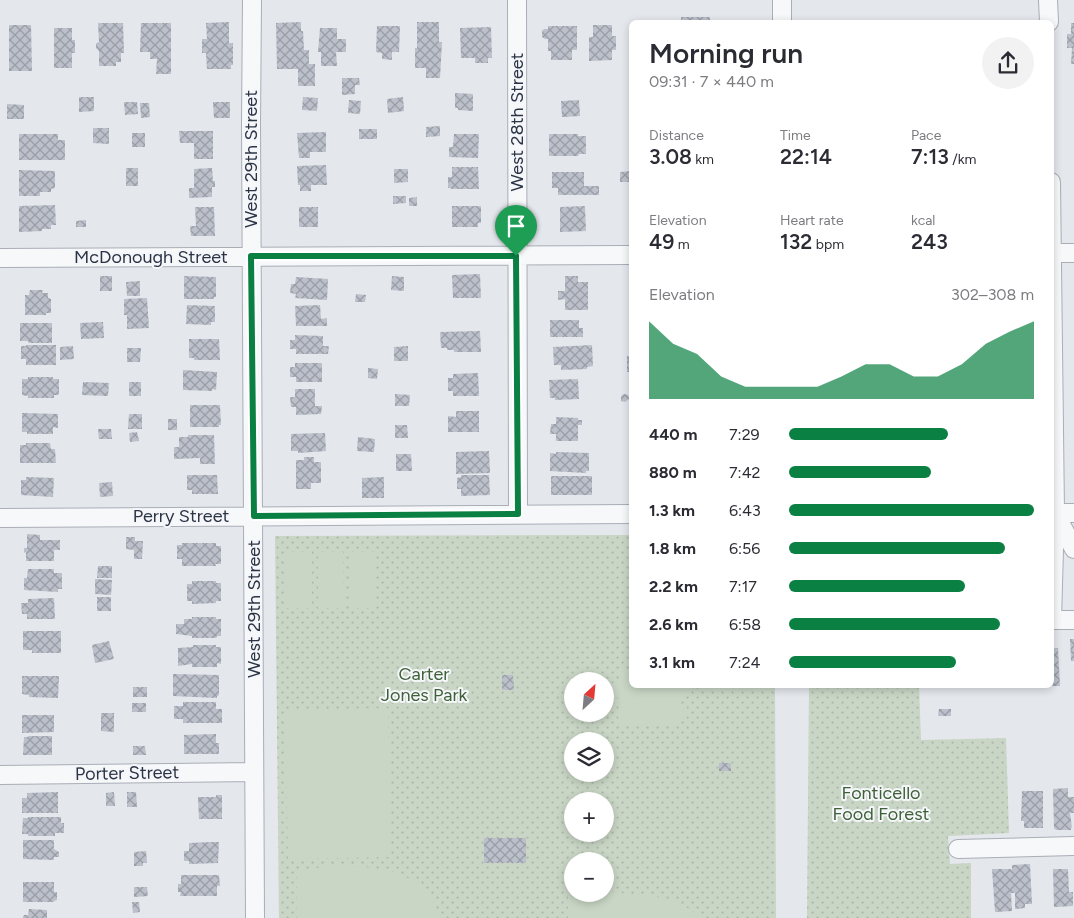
<!DOCTYPE html>
<meta charset="utf-8">
<style>
body{margin:0;font-family:Figtree,sans-serif;background:#f2f2f3;color:#2b2b33;height:100vh;display:flex;flex-direction:column;font-size:19px;white-space:nowrap}
*{box-sizing:border-box;margin:0}
p{font-size:16px;color:#7c7c81}
.icon{flex:none;width:28px;height:28px;fill:none;stroke:currentColor;stroke-width:2;stroke-linecap:round;stroke-linejoin:round}
.map{position:relative;flex:1;overflow:hidden}
.side{position:absolute;left:629px;top:20px;width:425px;height:668px;display:flex;flex-direction:column;background:#fff;border-radius:8px;box-shadow:0 2px 8px #0003}
.side>*{flex:none}
.needle{width:32px;rotate:26deg}
.tools{position:absolute;left:564px;top:672px;display:grid;gap:10px}
.tools a{display:grid;place-items:center;width:50px;height:50px;border-radius:50%;background:#fff;box-shadow:0 2px 8px #0003;font-size:25px}
.pin{position:absolute;display:grid;place-items:center;width:42px;height:42px;color:#fff;margin:-51px -21px;border-radius:50% 50% 50% 0;rotate:-45deg;box-shadow:0 0 5px #0007}
.pin .icon{rotate:45deg}
.round{display:grid;place-items:center;flex:none;width:52px;height:52px;border-radius:26px;background:#f2f2f3}
.headline{display:flex;align-items:center;justify-content:space-between;height:85px;padding:0 20px}
h1{font-size:28px;font-weight:600;line-height:38px}
.stats{display:grid;grid-template-columns:repeat(3,1fr);gap:8px;height:85px;padding:5px 20px}
.stats div{display:grid;align-content:center}
.stats b{font-size:21px;font-weight:600}
.stats small{font-size:14px;font-weight:400}
.stats p{font-size:14px}
.chart{height:140px;padding:10px 20px}
.chart p{display:flex;justify-content:space-between}
.chart svg{width:100%;height:90px;margin-top:5px;fill:#0b8043;opacity:.7}
ul{padding:0 20px;list-style:none;font-size:16px}
li{display:grid;grid-template-columns:80px 60px 1fr;align-items:center;height:38px}
li i{height:12px;border-radius:6px;background:#0b8043}
.map>svg:first-child{display:block}
</style>
<div class="map">
<svg width="1074" height="918" viewBox="0 0 1074 918">
<defs>
<pattern id="park-dots" width="8" height="8" patternUnits="userSpaceOnUse" patternTransform="scale(1.25)"><rect width="8" height="8" fill="#c9d6c5"/><path d="M2 2h.1M6 6h.1" fill="none" stroke="#adb8ab" stroke-width="1.8" stroke-linecap="round"/></pattern>
<pattern id="building-cross-hatch" width="8" height="8" patternUnits="userSpaceOnUse" patternTransform="scale(1.25)"><rect width="8" height="8" fill="#bbc0ca"/><path d="M0 0l8 8M0 8l8-8" fill="none" stroke="#989da6"/></pattern>
</defs>
<rect width="100%" height="100%" fill="#e4e7ec"/>
<path fill="url(#park-dots)" fill-rule="evenodd" d="M631 535V685H775L776 918H279L275 536ZM572 681H605V714H572ZM572 741H605V774H572ZM572 801H605V834H572ZM572 861H605V894H572Z
M809 685H919L921 740 1006 738 1009 833 948 836 950 864 971 863V918H807Z"/>
<path fill="#c9d6c5" d="M286 552H312V608H286Z
M318 552H343L344 608H318Z
M349 552H374L375 608H349Z
M620 671 631 672V685H691V696H682L681 706H687V718H681L680 725 618 724 619 698 612 697V683H619Z
M707 685H770L771 691H707Z
M388 708 391 857 288 859 285 710Z
M333 866C370 867 409 866 432 900 436 905 438 912 440 918H297V870Z
M605 891 656 897 680 903 702 918H568V894H605Z"/>
<path fill="url(#building-cross-hatch)" d="M681 17H710V22H681Z
M229 22V43H233V65H231V69H207L206 53H202V39H207L206 23Z
M301 22V31H303L304 50H309V64H315V86H298V69H277L276 23Z
M417 22H439V42H442L440 78H426V68H415V48H417Z
M98 23H123L124 53H121V62H116V66H99V51L96 48V44L99 42Z
M141 23H171V74H156L157 59H150V52H140Z
M1071 23H1074V64H1071L1072 48H1067V34H1071Z
M9 25H31L32 71H9Z
M593 25H612V36H616V50H612V60L589 61V37H593Z
M377 26H400L399 52H392V60L382 59V53L376 52Z
M548 26H577V50H572V60H551V51H548V39H545L542 37V31L544 29H548Z
M491 27 492 58H488V63H475V58H461L460 28Z
M54 28H72V40H75V53H72V68H54Z
M320 28H337V39H346V52H336L337 66H321V52H318Z
M342 78H359L360 85H355V94L342 95Z
M455 93 473 94V111L458 110V108H455Z
M79 97H94V111L79 112Z
M303 97 318 98 317 111 302 110Z
M403 97 404 111 388 113 387 99Z
M349 100 361 101 360 114 348 113Z
M579 100 580 116 562 117 561 101Z
M124 102H137L138 114 125 115Z
M213 102H230V118H214Z
M140 103H149L150 117 141 118Z
M7 104 24 105V119H7Z
M440 126V136L426 137V127Z
M93 128H109V144L93 143Z
M359 129H377V139H359Z
M179 131H213V159H194V143H180Z
M326 132V152H310V158H299L297 133Z
M132 133H145V147H132Z
M19 134H58V140H65V160H19Z
M454 134H479L478 158 449 157V147H453Z
M549 134H578V136H586V154H579L578 156H549Z
M326 165 327 185H311V191H300V185H298L297 166Z
M452 167H478L479 189H451V188H448V177H452Z
M126 168H138V186H126Z
M212 168 213 181H215V187H212V197L189 198V188H194V169Z
M394 169H408V182L394 183Z
M19 170 55 171V188L51 189V192H40V196H19Z
M631 171V182H620V172Z
M552 172H584V186H599V195H558V188H552Z
M393 196H406V203L393 204Z
M417 197V206H409V198Z
M55 205 56 225H51V229H42V231L19 232V206Z
M452 206H481V223H478V227H452Z
M585 206 586 231 560 232V207Z
M195 207H214L215 236H191L190 226H196Z
M299 207H318V227H299Z
M86 220V227H76V221Z
M480 274 481 298H453L452 275Z
M100 276H112V291H100Z
M184 276 216 277V297H214V299H184Z
M392 276 404 277V291L391 290Z
M565 276H578V282H588V310H565V299L558 300V291H565Z
M296 277 328 279 327 300 295 298 296 294 290 293 291 284H295Z
M140 281V296H127L126 282Z
M30 290H43L42 293H48V298L51 299V313H46V315H25V295H29Z
M356 294 366 295 365 302H355Z
M147 298 149 328 127 329V315H124V299Z
M187 305 215 306V322H211V325L186 324Z
M320 305 321 319 327 318V326H296L295 306Z
M550 320H579V328H583V337H550Z
M103 322 104 338 81 339 80 323Z
M20 323H52V343H29L28 341H20Z
M480 331 481 352H454V350H447V348H441L440 332Z
M295 335 323 336V346H329L328 354H296V349H290V340H295Z
M189 339H219L220 360H194V358H189Z
M26 345H56V365H26V359H21V346H26Z
M592 345 593 366 587 367V369L561 370V365H554L553 347Z
M73 346 74 359 60 360V347Z
M408 346V361H394V347Z
M127 348H141L140 362H127Z
M627 356H631V372H627Z
M295 363H322V382H296V377H290V367H295Z
M368 368 378 369 377 379 368 378Z
M183 370 217 372 216 390 212 389V391L183 390Z
M478 373 479 396H453V391H448V378H453V374Z
M28 377H53V379H59V395H54V398H28V396L22 395V379H28Z
M578 379 579 399 555 400V398H550L549 380Z
M83 382 109 383 108 396 82 395Z
M129 382H141V396H129Z
M295 389H315V406H322L321 414 296 415V407H291L290 397H295Z
M629 392H631V403H629V399L625 402 621 401V396L624 394 628 395 629 398Z
M395 394 410 395 409 406H395Z
M190 405H220L221 425H219V427H190Z
M456 411H479V432H448V416L456 417Z
M22 413 58 414V428L53 427V434H27V432H22Z
M129 414H142V429H128Z
M556 417 578 418V420H582V425H578V441H556V434H550L551 424H556Z
M168 419H177V430H168Z
M395 425H407L408 438H395Z
M98 429H111L112 439H99Z
M137 432 139 441 130 442 129 433Z
M325 433 326 451 298 453V451H291V434Z
M188 435H214L215 464H200V458L174 459V447H179V437H188Z
M358 437 375 439 374 452 357 451Z
M26 443H50L51 449H55L56 463H20V445H26Z
M489 451 490 473 456 474V452Z
M556 452 589 453V471H586V473L550 471V453L556 454Z
M396 454H411L412 471H396Z
M304 457H314V462H321V483H311V489H296V460H304Z
M187 475H217L218 494H192V490H187Z
M461 475H489L490 495 461 496V489H457V478L461 477Z
M551 476H592V495H551Z
M26 477 54 478 53 497 21 495V480H26Z
M384 477V498H362V478Z
M112 482 113 496 100 497 99 483Z
M27 534 40 535V540H60V550H54V561H26V552L24 553V548H27Z
M126 537H135V541H143L142 559H134V550L126 549Z
M182 543H216V546H221V564H215L216 566H182V559H177V545H182Z
M98 566H112V578H97Z
M28 569H54V573H62V589H58V592L24 590V578H27Z
M95 579 112 580 111 595 95 594Z
M192 581H216V583H221V601H216V603L192 604V601H187V584H192Z
M97 597H111V611H97Z
M54 598 55 619H27V614H22L21 603H28V599Z
M192 617H216V619H221V636H217L216 638H192V636L176 634V624H184V619H192Z
M23 631H61V653H32V650H23Z
M1070 639H1074V661H1071Z
M109 641 114 659 95 663 92 645Z
M193 645H216V647H221V664L217 663V667H192V664L178 666V648L193 647Z
M1051 648H1058L1060 686H1051Z
M173 674 219 675V695L217 696V698L173 696Z
M502 675H513L514 690H502Z
M22 676H59L58 698 29 697V695L22 694Z
M133 687H147V697H133Z
M183 702H216V709H222V723H183V719H174V706H183Z
M132 703H146V712H132Z
M939 709H951V716H938Z
M101 713H114V732L101 731Z
M22 715H54V732L22 733Z
M216 734V743H219V754H184V735Z
M28 736H52V755H23L24 737H28Z
M133 746H145L146 755H133Z
M719 763H731V771H719Z
M1068 788V797H1074V813H1070L1072 828 1071 827V830H1056L1054 828 1053 789Z
M1022 791H1043V828H1024V821H1021Z
M58 792V813H22V798H27V793Z
M114 792 115 806H106V793Z
M127 792H136L137 807H127Z
M216 795H222V819H199L198 797H216Z
M28 817H61V823H64V833H55V836H28V834H22L23 818H28Z
M484 838H526V863H484Z
M23 840H54V849L59 852V857H54V860L23 859Z
M211 842H219L218 863 189 864V861H184V851H189V843Z
M146 851 147 863H143V866H134V852Z
M1030 864 1032 904H1025V908L1015 909V893H1011L1012 911 995 912 992 869H1010L1012 870V865Z
M1053 869H1068L1069 892H1073V906L1054 907Z
M181 875H219L220 886H217V896H180L181 892H178V884H181Z
M23 882H54V892H57V900L54 901V902H23Z
M134 887H147L148 896 134 897Z
M132 902H139L140 912 133 913Z
M29 909 47 910V918H23L24 915H28Z"/>
<g fill="none" stroke-linecap="round" stroke-linejoin="round">
<g stroke="#a9aeb7" stroke-width="20">
<path id="minor" d="M252 0 251 124 255 918
M517 0 518 514
M782 0V22
M1048 0 1049 22
M1051 182 1055 513 1074 549
M1051 253H1074
M0 258 631 255
M1051 513H1074
M0 518 631 514
M1051 620H1074
M1052 620 1055 513
M0 775 254 772
M958 849 1074 846"/>
</g>
<use href="#minor" stroke="#f7f8fa" stroke-width="18"/>
</g>
<g fill="none" stroke-linecap="round" stroke-linejoin="round">
<g stroke="#fff" stroke-width="10">
<path id="route" d="M251 256H516L518 514 254 516Z"/>
</g>
<use href="#route" stroke="#0b8043" stroke-width="6"/>
</g>
<g text-anchor="middle" stroke-width="4" stroke-linejoin="round" paint-order="stroke">
<g font-size="18" fill="#2b3445" stroke="#f4f6f9">
<text transform="translate(517 122) rotate(-90)" y="6">West 28th Street</text>
<text transform="translate(251 159) rotate(-90)" y="6">West 29th Street</text>
<text x="151" y="263">McDonough Street</text>
<text x="181" y="522">Perry Street</text>
<text transform="translate(254 609) rotate(-90)" y="6">West 29th Street</text>
<text transform="translate(127 773) rotate(-1)" y="6">Porter Street</text>
</g>
<g font-size="18" fill="#3f6138" stroke="#f4f6f9">
<text x="424" y="680">Carter<tspan x="424" dy="21">Jones Park</tspan></text>
<text x="881" y="799">Fonticello<tspan x="881" dy="21">Food Forest</tspan></text>
</g>
</g>
</svg>
<div class="tools">
<a><svg class="needle" viewBox="-14 -14 28 28"><path d="M0-13l5 13h-10z" fill="#e53935"/><path d="M0 13l5-13h-10z" fill="#7c7c81"/></svg></a>
<a><svg class="icon" aria-label="layers" viewBox="0 0 24 24"><path d="M12 4l9 5-9 5-9-5zM3 14l9 5 9-5"/></svg></a>
<a>+</a>
<a>−</a>
</div>
<div class="pin" style="left:516px;top:256px;background:#1e9e55"><svg class="icon" aria-label="arrive" viewBox="0 0 24 24"><path d="M6 21V4h12l-3 4 3 4H6"/></svg></div>
<section class="side">
<div class="headline"><div><h1>Morning run</h1><p>09:31 · 7 × 440 m</p></div><a class="round"><svg class="icon" aria-label="share" viewBox="0 0 24 24"><path d="M12 15V3M7 8l5-5 5 5M5 13v7h14v-7"/></svg></a></div>
<div class="stats">
<div><p>Distance</p><b>3.08<small> km</small></b></div>
<div><p>Time</p><b>22:14</b></div>
<div><p>Pace</p><b>7:13<small> /km</small></b></div>
</div>
<div class="stats">
<div><p>Elevation</p><b>49<small> m</small></b></div>
<div><p>Heart rate</p><b>132<small> bpm</small></b></div>
<div><p>kcal</p><b>243</b></div>
</div>
<div class="chart"><p><span>Elevation</span>302–308 m</p>
<svg viewBox="0 0 160 44" preserveAspectRatio="none"><path d="M0 44V6L10 17L20 22L30 33L40 38L50 38L60 38L70 38L80 33L90 27L100 27L110 33L120 33L130 27L140 17L150 11L160 6V44z"/></svg>
</div>
<ul>
<li><b>440 m</b>7:29<i style="width:65%"></i></li>
<li><b>880 m</b>7:42<i style="width:58%"></i></li>
<li><b>1.3 km</b>6:43<i style="width:100%"></i></li>
<li><b>1.8 km</b>6:56<i style="width:88%"></i></li>
<li><b>2.2 km</b>7:17<i style="width:72%"></i></li>
<li><b>2.6 km</b>6:58<i style="width:86%"></i></li>
<li><b>3.1 km</b>7:24<i style="width:68%"></i></li>
</ul>
</section>
</div>
